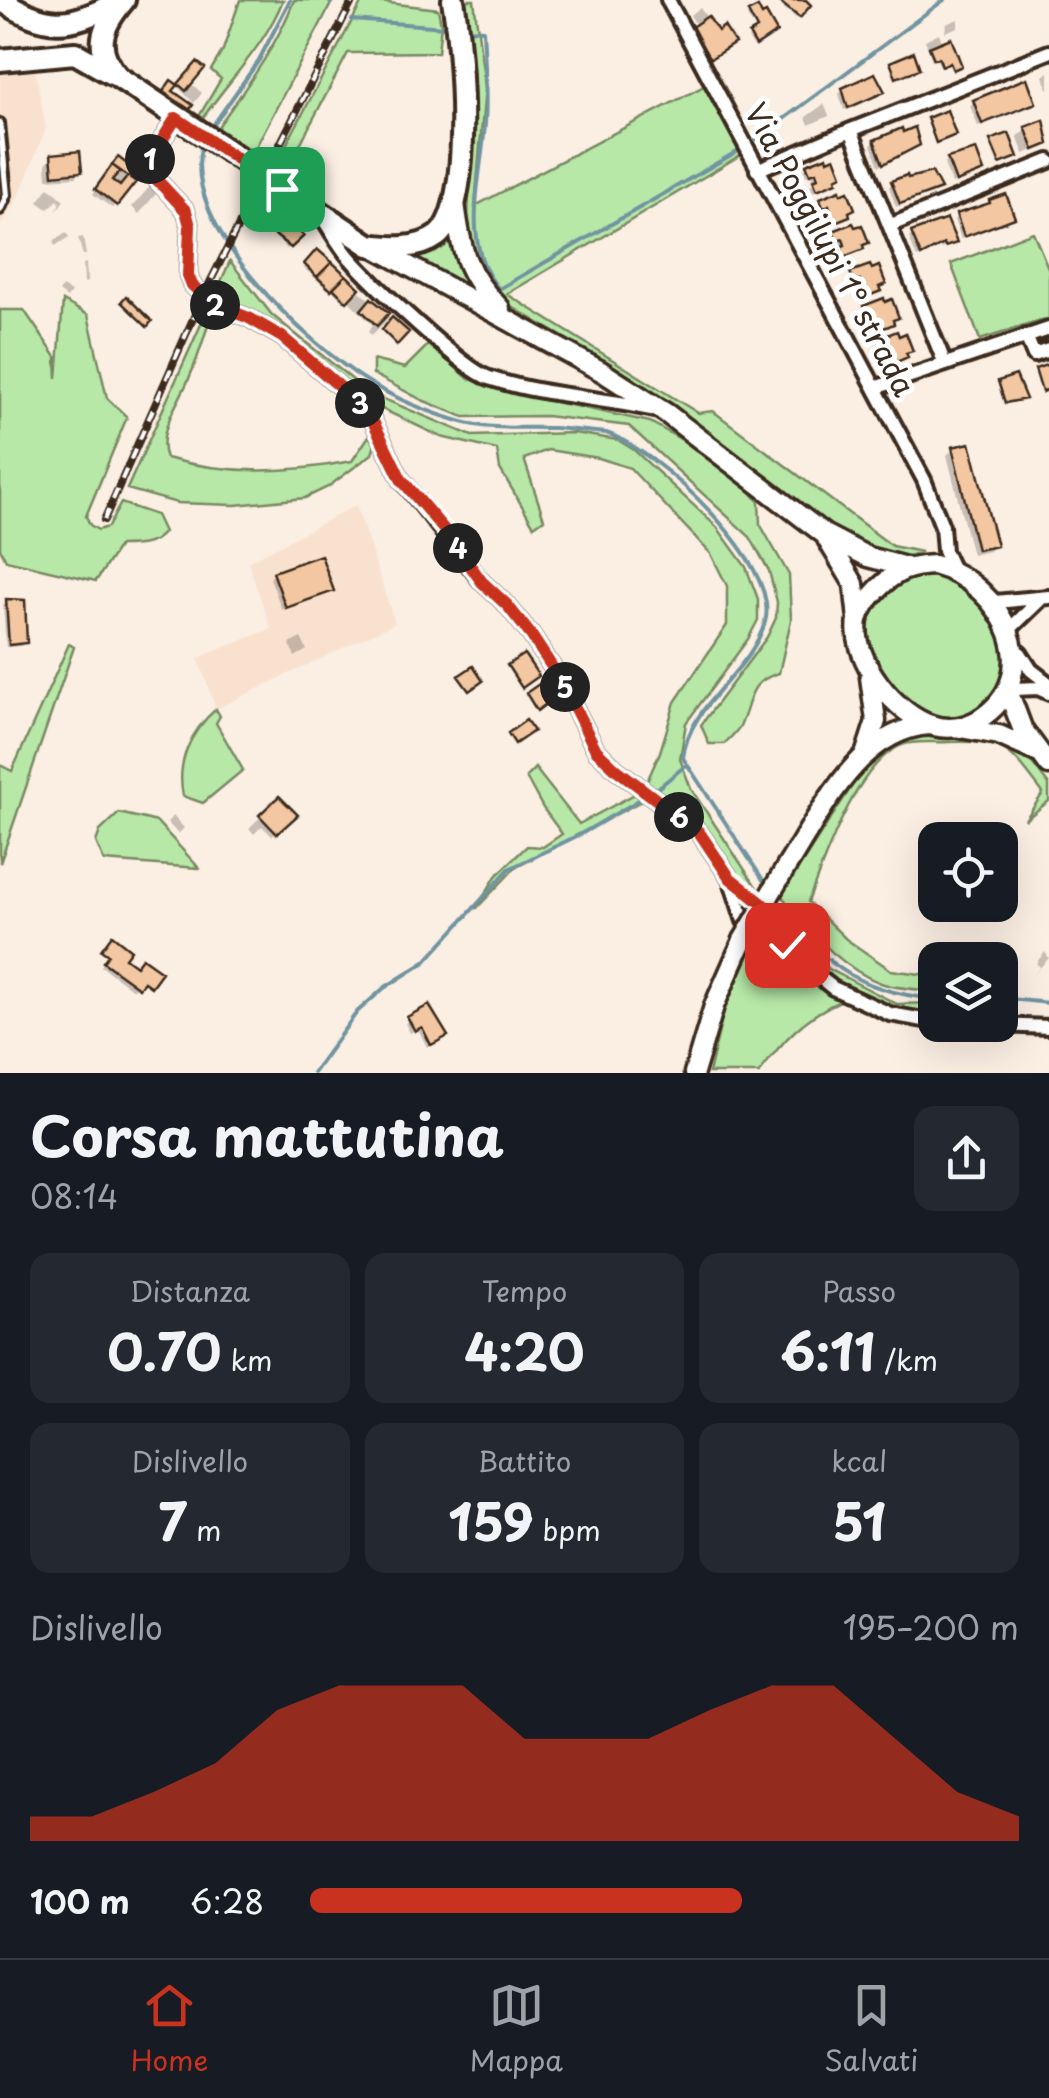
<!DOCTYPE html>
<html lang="it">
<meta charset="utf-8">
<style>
body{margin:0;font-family:"Playpen Sans",sans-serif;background:#242831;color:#f1f3f6;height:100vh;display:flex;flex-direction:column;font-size:38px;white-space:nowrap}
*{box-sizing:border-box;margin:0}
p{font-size:32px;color:#9ea1a6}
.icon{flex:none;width:55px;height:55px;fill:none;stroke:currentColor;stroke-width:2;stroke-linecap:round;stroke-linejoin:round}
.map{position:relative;height:1073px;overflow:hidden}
.side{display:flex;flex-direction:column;background:#171b24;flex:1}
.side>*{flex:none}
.fabs{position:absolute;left:918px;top:822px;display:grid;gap:20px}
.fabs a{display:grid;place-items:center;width:100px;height:100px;border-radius:20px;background:#171b24;box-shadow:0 10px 40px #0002;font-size:50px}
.pin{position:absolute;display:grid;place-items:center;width:85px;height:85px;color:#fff;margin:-42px;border-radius:20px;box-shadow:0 5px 15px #0006}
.km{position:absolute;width:50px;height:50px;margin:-25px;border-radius:50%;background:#222;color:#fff;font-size:28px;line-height:50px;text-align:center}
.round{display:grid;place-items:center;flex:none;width:105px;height:105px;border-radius:20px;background:#242831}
.head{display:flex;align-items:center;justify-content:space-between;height:170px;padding:0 30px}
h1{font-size:55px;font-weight:700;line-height:75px}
.figures{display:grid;grid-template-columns:repeat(3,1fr);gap:15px;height:170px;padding:10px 30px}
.figures div{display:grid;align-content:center;border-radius:20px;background:#242831;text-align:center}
.figures b{font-size:50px;font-weight:700}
.figures small{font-size:28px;font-weight:400}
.figures p{font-size:28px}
.chart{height:280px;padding:20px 30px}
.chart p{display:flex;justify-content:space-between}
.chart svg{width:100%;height:180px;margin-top:10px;fill:#c8321e;opacity:.7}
ul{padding:0 30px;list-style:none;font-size:32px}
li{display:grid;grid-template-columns:160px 120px 1fr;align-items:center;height:75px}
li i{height:25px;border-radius:12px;background:#c8321e}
.tab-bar{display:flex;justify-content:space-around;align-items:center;height:140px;border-top:2px solid #363941;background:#171b24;font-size:28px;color:#9ea1a6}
.tab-bar a{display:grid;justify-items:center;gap:5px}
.tab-bar .on{color:#c8321e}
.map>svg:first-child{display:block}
</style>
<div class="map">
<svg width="1049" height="1073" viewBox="0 0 1049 1073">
<rect width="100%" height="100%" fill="#fbeee3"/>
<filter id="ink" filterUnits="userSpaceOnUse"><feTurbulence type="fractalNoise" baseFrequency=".01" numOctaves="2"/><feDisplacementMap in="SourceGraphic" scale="20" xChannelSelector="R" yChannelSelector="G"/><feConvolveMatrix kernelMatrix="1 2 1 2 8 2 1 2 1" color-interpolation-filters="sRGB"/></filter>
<g filter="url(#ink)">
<path fill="#f8e2cf" d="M34 62 46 129 19 196 0 226V68Z
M356 505 395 623 216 709 198 658 271 629 248 562Z"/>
<path fill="#b7e8a8" stroke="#798963" stroke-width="2.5" d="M240 0H283C264 48 226 82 198 125L195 123 221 79 211 70 223 50Z
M294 0H333L249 160 213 134C243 91 276 49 294 0Z
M363 0 438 9 441 24 438 52 348 53 287 169 277 162Z
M465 0H474L485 87 475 206 708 84 744 153 507 294 698 413 713 411 892 546 921 552 898 559 847 540 756 468 607 363 502 301 473 266 467 237 474 93Z
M1033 232 1049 270V318L980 340 951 264Z
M453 234 463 276 481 300 398 257 443 243Z
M230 261 272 315 369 393 472 436 574 433 618 440 634 450 717 527 746 567 758 599V620L748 639 686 723 680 759 691 789 759 891 734 876 645 786 660 752 675 702 727 625V586L711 554 630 468 599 458 548 450 524 459 544 519 534 526 500 469 497 450 441 437 365 401 317 357 250 310 215 295Z
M63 301 88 315 107 398 127 417 86 516 90 525 98 530 108 527 121 503 156 515 164 532C154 546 135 546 119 546L96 581 6 560 0 548V310H24L56 357 57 378Z
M207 311 211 316C204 336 199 357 190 376 181 400 155 432 166 458 229 475 289 473 352 461L369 436 375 444 372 454 328 487 305 498 235 505 177 503 127 489Z
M429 344 469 379 537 398 650 422 682 440 746 486 759 502 760 524 789 575 791 620 779 673C746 683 753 699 741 724 738 731 730 738 724 744H709L701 725 767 637 776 618 777 602 769 571 750 537 629 426 546 416 464 417 422 400 373 374V360L405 368Z
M914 574C962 576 974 597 1005 631L1008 683 977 712 946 720 923 713 874 670 865 631 867 613 896 582Z
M69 644 74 647 0 863V765L12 771Z
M216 709 220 716 216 723 243 770 203 803 183 796C176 762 190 732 216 709Z
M975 735 1019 746 1049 785V801L1025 820 1043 793C1009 748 1006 740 948 742 934 743 915 740 902 745 857 762 824 860 808 902L846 939 891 970 935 976V991C918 989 896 989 881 983 842 969 805 927 781 895L874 752 902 736 950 738Z
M535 768 579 824 635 794 645 799 515 868 476 909 496 876 527 846 543 847 562 834 543 808 526 777Z
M119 813 157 822 199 868 104 861 96 842 100 831Z
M777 908 803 945 829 969 897 1004 935 1003V1016C885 1008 823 989 792 945 785 935 780 921 775 910Z
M754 941 797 964 842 1000C804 1017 783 1040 759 1073H709L724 1010Z"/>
<path fill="#0003" d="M780 0H802L808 5 797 19 781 6 784 3Z
M700 8 728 46 706 61 688 34 697 26 690 15Z
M757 10 772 34 753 46 748 38 757 32 747 16Z
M958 19V27L945 32 946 24Z
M939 33 943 44 957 68 951 70 948 63 940 66 936 58 932 60 925 40Z
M197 65 189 82 202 93 194 103 178 87Z
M1049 72V91L1043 76Z
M843 90 883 91 844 110 839 94Z
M974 102H1033L978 126 970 106Z
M824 104 829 116 809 125 806 117Z
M1043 123 1049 143 1024 154 1017 136Z
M875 142 895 157 879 166 871 145Z
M992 142 1013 159 998 165 990 144Z
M78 154 77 177 47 179 46 164 52 156Z
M948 160 977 174 952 184 944 164Z
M118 161 138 175 112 208 93 194Z
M808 166 839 175 830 185 813 192 810 186 815 182 812 174 806 176 804 170Z
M893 183 938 189 896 207 889 187Z
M152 184 159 190 139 214 132 207Z
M49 187 64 200 56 212 60 203 58 200 48 209 38 202Z
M821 200 853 209 844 219 826 226 824 220 828 216 825 208 819 210 817 204Z
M957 216 1012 218 961 239 954 220Z
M282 219 300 236 287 249 271 231Z
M66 233 69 237 55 246 53 242Z
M835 233 866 242 857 252 840 259 837 253 842 249 839 241 833 243 831 237Z
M913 234 954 242 941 249 940 246 917 258 909 238Z
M83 237 86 255H83L78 238Z
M317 253 389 317 372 335 368 332 373 325 347 299 344 302 330 288 328 290 304 268Z
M86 263 87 282 84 283 83 264Z
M852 274 883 284 874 294 857 301 855 295 859 290 856 282 850 284 848 278Z
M62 287 71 292 67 298 59 292Z
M865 308 897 317 888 327 870 334 868 328 872 324 869 316 864 318 861 312Z
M878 341 910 350 901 361 884 368 881 362 886 357 882 349 877 351 875 345Z
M953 450 994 545 989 551 972 555 947 455Z
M274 574 331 590 282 610 270 578Z
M7 601 25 642 21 646 6 647 3 605Z
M301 638 307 650 295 657 290 644Z
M279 799 294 815 272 836 262 826 254 834 249 828Z
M173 816 184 828 178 834 167 822Z
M1045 952 1049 958 1031 977 1040 967 1036 963Z
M110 956 122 958 136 968 142 980 133 990 101 966Z
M428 1009 441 1039 427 1047 418 1029 410 1033 405 1023Z"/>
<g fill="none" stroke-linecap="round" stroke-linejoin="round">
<path stroke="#7094a0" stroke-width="4" d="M327 0 331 3
M352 20 445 27
M469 29 483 30C485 61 487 92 485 123 482 176 459 245 499 289L750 144 944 0
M209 131 259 60 290 0
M202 144C178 225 308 345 370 383 398 400 431 413 462 422 491 430 523 427 553 428 571 429 589 432 606 433 656 449 782 565 765 622 750 674 689 703 683 758L767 886
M654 791 685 766
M775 897C821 962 853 991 935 999
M1000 998 1049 1003
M313 1073 357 1012 384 988 425 962 509 869 581 834 646 796"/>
</g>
<path fill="#f2c7a1" stroke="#3b2a1e" stroke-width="2.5" d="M784 0H806L811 5 800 18 781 3Z
M758 7 762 15 766 13 777 32 756 46 749 34 757 29 748 12Z
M708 16 718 31 724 26 735 43 710 59 690 28Z
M951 38 962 66 953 70 950 62 942 66 939 58 934 59 929 47Z
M914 52 920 69 896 78 890 62Z
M197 62 205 68 186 91 178 84Z
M875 73 885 92 848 108 842 88Z
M1027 78 1036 103 982 124 973 100Z
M171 80 178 85 173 91 193 105 183 119 157 100Z
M947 110 956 135 936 143 927 118Z
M1044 120 1049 144 1034 150 1025 127Z
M915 127 920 145 883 164 874 140 902 128 903 132Z
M1009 133 1018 157 1000 164 990 140Z
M976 150 984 171 956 182 947 158Z
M80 151 82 172 53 175 51 154Z
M827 156 828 160 835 157 842 175 836 178 837 182 817 190 813 180 818 178 816 172 810 174 806 164Z
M118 157 141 175 136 182 112 165Z
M112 165 120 171 112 180 120 186 128 176 136 182 117 206 95 189Z
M932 172 941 189 900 204 891 181 907 175 908 178Z
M840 190 841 194 848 191 855 209 849 212 850 216 830 224 826 214 831 212 829 205 823 208 820 198Z
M1006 194 1015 218 964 237 956 214 990 203 989 200Z
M947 219 957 243 945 247 944 244 921 256 911 232Z
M288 221 304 236 291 248 275 235Z
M853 223 855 227 862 225 869 243 863 245 864 249 844 257 840 247 845 245 843 239 837 241 833 231Z
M317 249 332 262 317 277 304 264Z
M332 262 346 275 331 290 317 277Z
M870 265 872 269 879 266 886 284 879 287 881 291 861 299 857 289 862 287 860 280 854 282 850 272Z
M346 275 360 288 347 302 333 288Z
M126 296 152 321 147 327 121 302Z
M371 298 389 313 377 326 361 310Z
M884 298 885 302 892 299 899 318 893 320 894 324 874 332 870 322 875 320 873 314 867 316 863 306Z
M392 317 409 332 397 345 382 330Z
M897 331 899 336 906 333 913 351 906 353 908 357 888 366 884 356 889 354 886 347 881 349 877 339Z
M1049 364V389L1042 392 1035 369Z
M1016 375 1026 399 1005 403 998 381Z
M970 443 997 546 977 550 952 447Z
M321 555 334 591 286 608 273 572Z
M6 599 25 600 27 643 9 645Z
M524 654 539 676 522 688 507 665Z
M473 666 483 681 469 691 458 676Z
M539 684 550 701 537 711 526 693Z
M526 720 534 731 515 744 508 733Z
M279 796 298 815 277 834 259 815Z
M112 935 131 950 125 958 136 966 142 958 162 972 151 987 144 982 139 988 103 962 108 955 101 950Z
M429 1005 448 1036 431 1045 422 1027 415 1031 407 1017Z"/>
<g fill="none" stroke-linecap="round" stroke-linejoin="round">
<g stroke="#3b2a1e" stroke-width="14">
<path id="lane" d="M0 123 7 195 0 210
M735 881 773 912 795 955"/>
</g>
<g stroke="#3b2a1e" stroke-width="20">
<path id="street" d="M668 0 924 480 942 526 944 551 953 570
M176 118 145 167 186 211 190 226 188 275 192 285 213 304 249 318 282 337 368 411 401 479 482 582 507 605 531 635 560 679 596 750 616 769 699 832 730 878 744 921 764 947 799 961 833 988 890 1014 935 1022
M757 170 851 130
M324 220C332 232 340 247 350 258 371 282 464 370 489 378 543 396 600 397 655 410
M891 225 1049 161
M1026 336 1034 355 1049 350
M945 364 851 130 1049 52
M875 388 1049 329
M995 602 1049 597
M1013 626 1040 600
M1020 653 1031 670 1049 684
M1015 689 1038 688 1049 693
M1000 1025 1049 1027"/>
</g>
<g stroke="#3b2a1e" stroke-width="25">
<path id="secondary" d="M455 203C461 249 465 274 500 308
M374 247 601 371 666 413 824 534 868 557 906 567
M827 539 854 584 858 619
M934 565C1004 584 1049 676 978 720 963 728 950 730 934 726 897 716 851 660 858 620 861 609 871 596 879 588 896 571 910 566 934 565Z
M1010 696 1022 728 1049 765
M960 728 999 735 1041 754
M866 752 876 721 870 677
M788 864C821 812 860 729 930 725
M694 1073 714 1006 743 940"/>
</g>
<g stroke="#3b2a1e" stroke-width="28">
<path id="primary" d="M1 0C45 28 69 29 115 3
M124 0C101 27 93 48 118 77L369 245C391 248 418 250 437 236 475 207 461 45 453 0
M0 60 75 53 112 74"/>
</g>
<use href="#lane" stroke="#fff" stroke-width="6"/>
<use href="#street" stroke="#fff" stroke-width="12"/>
<use href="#secondary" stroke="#fff" stroke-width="18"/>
<use href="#primary" stroke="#fff" stroke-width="20"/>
<g stroke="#3b2a1e" stroke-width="8">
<path id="rail" d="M104 520 203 296 353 0"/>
</g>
<use href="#rail" stroke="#fff" stroke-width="4" stroke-dasharray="11" stroke-linecap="butt"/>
<g stroke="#3b2a1e" stroke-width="25" stroke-linecap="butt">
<path id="secondary-bridge" d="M743 940 788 864"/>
</g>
<use href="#secondary-bridge" stroke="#fff" stroke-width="18"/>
</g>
</g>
<g fill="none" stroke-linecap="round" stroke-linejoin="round" filter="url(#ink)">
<g stroke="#fff" stroke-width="20">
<path id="route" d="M282 189 176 118 145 167 186 211 190 226 188 275 192 285 213 304 249 318 282 337 368 411 401 479 446 532 482 582 507 605 531 635 560 679 596 750 616 769 699 832 730 878 773 912 787 945"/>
</g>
<use href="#route" stroke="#c8321e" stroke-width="12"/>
</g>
<g text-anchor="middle" stroke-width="10" stroke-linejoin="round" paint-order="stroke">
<g font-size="30" fill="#3b2a1e" stroke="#fff">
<text transform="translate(829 250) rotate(62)" y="10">Via Poggilupi 1° strada</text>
</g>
</g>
</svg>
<div class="fabs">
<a><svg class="icon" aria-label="locate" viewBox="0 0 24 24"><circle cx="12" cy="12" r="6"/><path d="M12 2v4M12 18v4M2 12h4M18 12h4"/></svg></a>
<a><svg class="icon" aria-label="layers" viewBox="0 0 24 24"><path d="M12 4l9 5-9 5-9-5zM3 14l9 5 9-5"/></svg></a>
</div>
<div class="pin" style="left:282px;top:189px;background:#1e9e55"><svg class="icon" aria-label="arrive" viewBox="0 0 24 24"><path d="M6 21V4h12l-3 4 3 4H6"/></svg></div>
<div class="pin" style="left:787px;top:945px;background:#d93025"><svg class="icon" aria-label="check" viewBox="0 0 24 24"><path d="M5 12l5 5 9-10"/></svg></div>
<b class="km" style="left:150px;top:159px">1</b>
<b class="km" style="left:215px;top:305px">2</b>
<b class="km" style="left:360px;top:403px">3</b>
<b class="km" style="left:458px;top:548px">4</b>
<b class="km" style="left:565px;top:687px">5</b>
<b class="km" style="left:679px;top:817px">6</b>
</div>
<section class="side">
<div class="head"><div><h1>Corsa mattutina</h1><p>08:14</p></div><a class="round"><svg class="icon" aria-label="share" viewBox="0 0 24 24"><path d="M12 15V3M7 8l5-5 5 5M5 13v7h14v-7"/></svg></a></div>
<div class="figures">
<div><p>Distanza</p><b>0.70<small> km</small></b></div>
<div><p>Tempo</p><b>4:20</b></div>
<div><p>Passo</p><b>6:11<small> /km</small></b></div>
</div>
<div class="figures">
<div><p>Dislivello</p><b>7<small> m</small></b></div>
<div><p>Battito</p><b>159<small> bpm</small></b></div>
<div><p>kcal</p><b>51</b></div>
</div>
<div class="chart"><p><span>Dislivello</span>195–200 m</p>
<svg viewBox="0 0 160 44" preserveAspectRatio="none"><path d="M0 44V38L10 38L20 32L30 25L40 12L50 6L60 6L70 6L80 19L90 19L100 19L110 12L120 6L130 6L140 19L150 32L160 38V44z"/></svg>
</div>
<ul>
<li><b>100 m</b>6:28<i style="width:61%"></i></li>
</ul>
</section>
<nav class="tab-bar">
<a class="on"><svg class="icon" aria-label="home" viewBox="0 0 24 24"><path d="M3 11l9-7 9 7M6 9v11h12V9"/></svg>Home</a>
<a><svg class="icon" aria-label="map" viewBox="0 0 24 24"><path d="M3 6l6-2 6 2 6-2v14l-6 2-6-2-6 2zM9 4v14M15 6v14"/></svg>Mappa</a>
<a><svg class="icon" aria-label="saved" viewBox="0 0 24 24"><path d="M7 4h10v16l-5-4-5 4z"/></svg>Salvati</a>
</nav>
